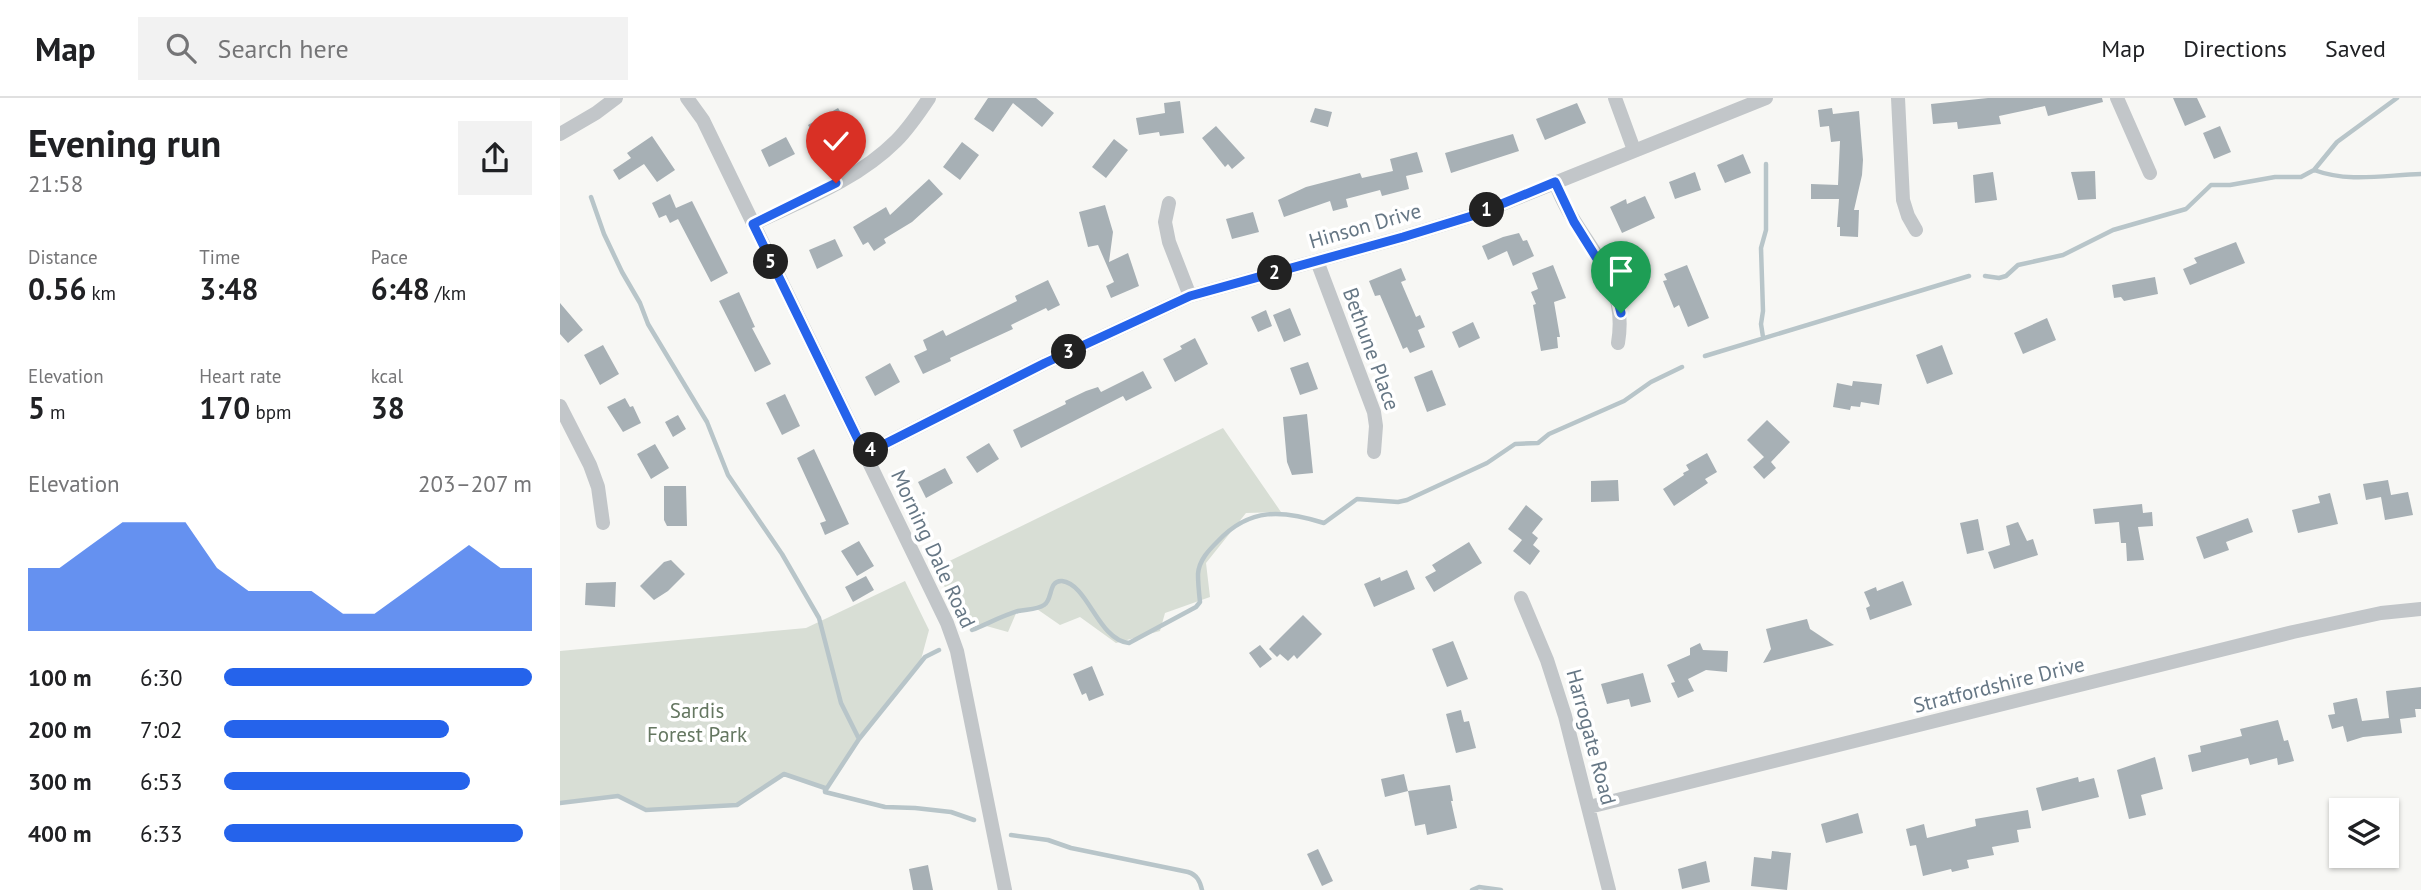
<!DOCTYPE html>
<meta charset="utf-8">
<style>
body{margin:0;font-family:"PT Sans",sans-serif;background:#f2f2f2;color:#202124;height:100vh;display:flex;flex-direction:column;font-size:26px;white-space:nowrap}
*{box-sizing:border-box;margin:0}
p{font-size:23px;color:#757577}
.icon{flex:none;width:38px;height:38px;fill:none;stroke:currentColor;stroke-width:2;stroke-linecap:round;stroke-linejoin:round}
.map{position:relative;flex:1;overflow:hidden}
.details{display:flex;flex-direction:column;background:#fff;width:560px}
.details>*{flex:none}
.fabs{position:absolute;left:1769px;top:700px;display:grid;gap:14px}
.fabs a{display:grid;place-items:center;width:70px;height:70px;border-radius:0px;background:#fff;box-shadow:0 2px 5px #0004;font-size:35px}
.pin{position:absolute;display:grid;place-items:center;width:60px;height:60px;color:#fff;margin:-72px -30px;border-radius:50% 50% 50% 0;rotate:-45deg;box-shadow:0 0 7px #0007}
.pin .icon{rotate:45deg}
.km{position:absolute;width:35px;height:35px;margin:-18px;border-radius:50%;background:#222;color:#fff;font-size:19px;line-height:35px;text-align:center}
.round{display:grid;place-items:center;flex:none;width:74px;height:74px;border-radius:0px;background:#f2f2f2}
.summary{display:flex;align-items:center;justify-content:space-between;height:119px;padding:0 28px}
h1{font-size:38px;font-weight:600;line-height:52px}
.stats{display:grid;grid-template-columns:repeat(3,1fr);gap:10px;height:119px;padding:7px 28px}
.stats div{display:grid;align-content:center}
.stats b{font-size:30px;font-weight:600}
.stats small{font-size:19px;font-weight:400}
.stats p{font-size:19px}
.chart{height:196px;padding:14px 28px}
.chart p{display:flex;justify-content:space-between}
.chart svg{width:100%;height:126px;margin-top:7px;fill:#2563eb;opacity:.7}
ul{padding:0 28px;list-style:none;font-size:23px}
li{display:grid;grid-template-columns:112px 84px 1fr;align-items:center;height:52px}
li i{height:18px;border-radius:9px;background:#2563eb}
header{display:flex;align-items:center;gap:42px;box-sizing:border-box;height:98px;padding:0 35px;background:#fff;border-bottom:2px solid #e0e0e0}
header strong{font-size:33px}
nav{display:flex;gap:38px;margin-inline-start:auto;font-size:24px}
.search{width:490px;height:63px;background:#f2f2f2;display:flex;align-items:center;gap:18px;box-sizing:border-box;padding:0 24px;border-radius:0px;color:#757577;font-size:26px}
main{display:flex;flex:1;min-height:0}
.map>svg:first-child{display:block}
</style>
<header>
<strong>Map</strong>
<div class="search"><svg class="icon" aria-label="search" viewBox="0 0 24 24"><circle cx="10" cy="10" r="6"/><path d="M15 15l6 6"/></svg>Search here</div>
<nav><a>Map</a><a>Directions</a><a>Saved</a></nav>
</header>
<main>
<section class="details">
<div class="summary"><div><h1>Evening run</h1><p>21:58</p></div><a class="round"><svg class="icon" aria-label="share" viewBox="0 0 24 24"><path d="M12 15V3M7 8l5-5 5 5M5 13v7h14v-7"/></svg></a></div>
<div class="stats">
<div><p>Distance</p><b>0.56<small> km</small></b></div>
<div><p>Time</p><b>3:48</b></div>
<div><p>Pace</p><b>6:48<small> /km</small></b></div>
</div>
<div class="stats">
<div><p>Elevation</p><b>5<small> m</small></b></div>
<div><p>Heart rate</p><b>170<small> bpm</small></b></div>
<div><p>kcal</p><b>38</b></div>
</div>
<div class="chart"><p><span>Elevation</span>203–207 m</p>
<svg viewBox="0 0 160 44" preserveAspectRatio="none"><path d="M0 44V22L10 22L20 14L30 6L40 6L50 6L60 22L70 30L80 30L90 30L100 38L110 38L120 30L130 22L140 14L150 22L160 22V44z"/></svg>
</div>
<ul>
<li><b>100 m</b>6:30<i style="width:100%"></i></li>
<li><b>200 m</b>7:02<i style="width:73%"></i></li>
<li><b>300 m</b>6:53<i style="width:80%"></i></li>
<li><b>400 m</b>6:33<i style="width:97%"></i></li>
</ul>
</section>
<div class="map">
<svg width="1861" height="792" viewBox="0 0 1861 792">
<rect width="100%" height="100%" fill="#f7f7f4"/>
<path fill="#d8ded5" d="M663 330 721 414 686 415 646 465 650 499 605 515 600 533 556 545 520 519 500 527 474 509 457 513 448 534 401 521 375 470Z
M345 483 369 532 359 569 299 641 265 694 264 690 224 676 177 707 86 712 58 698 0 705V553L246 530Z"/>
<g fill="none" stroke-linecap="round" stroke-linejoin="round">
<path stroke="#b8c5c9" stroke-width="4.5" d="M1754 72C1789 85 1825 77 1861 76
M31 99 44 136 62 174 80 205 88 226 147 324 168 377 222 456 259 520 281 605 299 641
M1425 178 1439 180 1446 178 1458 167 1503 157 1553 132 1626 111 1651 87H1670L1715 79H1741L1754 72 1777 44 1837 0
M1203 239 1201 226 1203 213 1201 150 1206 132V66
M1145 258 1409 178
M412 532C427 526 442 518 458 513 466 511 477 512 484 507 493 502 488 482 502 483 528 486 538 542 569 545L636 509 640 504C639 495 638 485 638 476 639 462 649 452 658 443 690 409 723 412 764 425L797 401 838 404 847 402 927 365 955 346 978 345 989 336 1064 303 1091 284 1122 269
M265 693 299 641 365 559 379 552
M0 705 58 698 86 712 177 707 224 676 265 690V694L325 709 355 710 391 714 414 722
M451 737 488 742 511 750 628 774C637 777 640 783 642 792
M912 792 919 789 941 792"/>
</g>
<path fill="#a7b0b5" d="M428 0H476L494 15 482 29 453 5 433 34 414 21Z
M1428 0H1542L1543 4 1488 18 1485 8 1439 18 1441 26 1398 31 1397 24 1373 26 1371 6Z
M1613 0H1637L1646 19 1625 28Z
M620 3 624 35 600 38 599 34 579 37 576 20 605 15 604 5Z
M1017 5 1026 25 985 42 976 21Z
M278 10 288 26 273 35 277 41 261 50 248 27Z
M755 10 772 14 768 29 750 24Z
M1272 10 1273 16 1299 13 1303 62 1302 77 1294 112H1299L1298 139 1280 138V129H1277L1279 101H1251V86L1278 87 1280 43 1271 44 1269 28 1260 29 1258 12Z
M656 28 685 60 672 71 668 66 665 69 642 40Z
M1660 28 1671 54 1654 61 1643 35Z
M953 36 959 53 891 75 885 55Z
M92 38 115 72 97 84 84 66 59 82 53 72 71 60 67 55Z
M226 39 235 56 209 69 201 52Z
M554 41 568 52 546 80 532 69Z
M402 44 419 57 400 82 383 69Z
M857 54 863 74 846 78 849 91 822 98 820 92 786 101 788 109 773 113 770 103 724 119 718 102 746 89 800 75 802 80 833 73 830 61Z
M1183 56 1191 75 1165 85 1157 67Z
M1535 73 1536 101 1518 102 1511 74Z
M1135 74 1141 92 1115 101 1109 84Z
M1433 74 1437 102 1415 105 1413 77Z
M369 81 383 96 352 124 324 141 326 145 314 153 308 144 303 147 293 129 326 109 330 117Z
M110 96 116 110 132 103 168 175 151 184 118 121 110 125 106 117 99 120 92 105Z
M1085 98 1095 120 1062 135 1050 109 1066 101 1067 106Z
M545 107 553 134 549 164 568 155 579 188 551 200 546 188 554 184 538 147 528 149 519 114Z
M693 114 699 134 672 141 666 121Z
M959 135 963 143 967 142 974 158 953 168 947 153 928 162 922 148 943 139Z
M275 141 283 158 257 171 249 152Z
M1676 144 1685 165 1630 187 1623 171 1637 165 1634 160Z
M993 167 1006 200 994 204 1000 239H997L998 250 981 253 973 207 976 206 971 194 978 191 972 175Z
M1127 167 1149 220 1128 229 1119 207 1114 210 1103 183 1107 182 1104 176Z
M841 170 846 182 841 184 856 219 860 217 865 229 858 232 865 249 850 255 847 249 843 251 820 197 815 198 809 183Z
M1595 179 1598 196 1564 203 1561 199 1554 200 1552 187Z
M488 182 500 207 488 213 486 210 451 227 453 231 390 260 391 263 363 276 354 258 367 252 363 242 383 232 386 238 457 203 455 198Z
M179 194 195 229 192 230 211 266 195 274 159 203Z
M0 205 23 232 8 245 0 236Z
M730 210 741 237 724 244 713 217Z
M706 212 712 228 698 234 691 219Z
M1487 220 1496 242 1463 256 1454 235Z
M913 224 920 240 899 250 892 234Z
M635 240 648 266 615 284 603 261 622 251 620 248Z
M43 247 59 276 40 287 24 257Z
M1382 247 1393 276 1367 286 1356 257Z
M748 264 758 291 740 297 730 270Z
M330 265 340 284 315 298 305 279Z
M872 272 886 307 867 314 854 279Z
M583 273 592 290 566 303 563 298 461 350 453 332 506 306 505 303 526 293 538 289 541 294Z
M1293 283 1322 286 1319 307 1301 304 1300 309 1291 308 1290 312 1273 309 1277 285 1292 288Z
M225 296 240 328 222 337 206 305Z
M65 300 70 309 73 308 81 325 63 334 47 309Z
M747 316 753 375 732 377 727 364 723 319Z
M118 317 126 331 113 339 105 324Z
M1207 322 1230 344 1211 364 1216 370 1204 381 1193 369 1204 359 1187 342Z
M429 345 439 361 417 375 406 359Z
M95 346 109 370 91 381 77 356Z
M254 351 289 426 265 437 260 425 266 423 237 360Z
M1147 355 1157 374 1145 381 1148 385 1114 408 1103 391 1124 377 1123 375 1129 372 1126 367Z
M385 370 393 385 366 400 358 384Z
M1058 382 1059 403 1031 404V383Z
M1828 382 1831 397 1848 394 1853 417 1825 422 1821 399 1806 402 1803 386Z
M104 388H126L127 428H107L104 422Z
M1770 395 1778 426 1738 435 1732 412 1760 405 1758 398Z
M1582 406 1583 415 1592 414 1593 428 1578 429 1584 462 1567 463 1566 445H1561L1559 424 1535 426 1533 411Z
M966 407 983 421 972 435 978 440 973 447 980 453 970 467 953 453 962 442 948 431Z
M1688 420 1693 434 1666 444 1669 452 1644 461 1636 439Z
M1418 421 1424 452 1407 456 1400 425Z
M1458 424 1467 443 1473 441 1478 457 1434 471 1428 454 1450 447 1446 428Z
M299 443 314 468 297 478 281 453Z
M909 444 922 465 874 494 865 479 876 473 872 467Z
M111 462 125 476 108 493 94 502 80 488 104 464Z
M847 472 855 491 814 509 804 486 820 479 821 483Z
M306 478 314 492 293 504 285 489Z
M1343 483 1352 507 1310 522 1306 510 1310 508 1304 494 1316 489 1317 493Z
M56 484 55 509 25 507 26 485Z
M743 517 762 536 737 561 734 557 728 563 720 556 717 559 709 551Z
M1247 521 1250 531 1274 547 1203 565 1211 551 1206 531Z
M893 543 908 581 887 589 872 551Z
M1140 545 1143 552 1168 553 1167 574 1146 572 1128 581 1134 593 1118 600 1111 585 1115 584 1107 567 1130 557V550Z
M700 547 712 561 700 570 689 555Z
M532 568 544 597 529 603 526 595 522 597 513 576Z
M1083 575 1091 604 1071 609 1069 601 1047 606 1041 586Z
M1861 589V611H1855L1856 619 1840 621 1842 635 1803 639 1787 644 1783 628 1772 631 1768 617 1775 616 1773 605 1797 600 1802 623 1829 620 1826 593Z
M901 612 904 624 909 623 916 650 896 655 886 616Z
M1718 622 1724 643 1728 642 1734 663 1718 667 1717 660 1690 667 1688 660 1632 674 1628 657 1641 654 1640 648 1682 638 1680 631Z
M1595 659 1603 691 1581 697 1586 717 1569 721 1557 672Z
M844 676 848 693 825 699 821 681Z
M1518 679 1519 684 1534 680 1539 699 1482 713 1476 690Z
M890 687 893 703H891L897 730 867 737 865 726 855 728 848 693Z
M1468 712 1471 730 1457 732 1459 744 1432 749 1434 757 1407 762 1409 770 1392 774 1391 771 1363 778 1356 747 1350 748 1346 731 1364 726 1367 740 1416 728 1415 721Z
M1298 715 1303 735 1266 745 1261 726Z
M758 751 773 783 762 788 747 756Z
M1212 753 1231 755 1227 792 1191 788 1194 759 1211 761Z
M1146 763 1150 784 1122 791 1118 771Z
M368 767 373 792H353L349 771Z"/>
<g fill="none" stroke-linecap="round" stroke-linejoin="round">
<path stroke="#c2c6c9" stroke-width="14" d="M127 0 143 22 387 525 397 553 445 792
M1055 0 1074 52
M1338 0 1343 102 1348 118 1356 132
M1557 0 1590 75
M0 36 36 15 56 0
M995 84C1016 144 1070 175 1058 245
M609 105 605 124 609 144 630 198
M193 126C241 103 297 82 336 43 349 30 359 15 369 0
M757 163 814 314 816 328 814 354
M0 308 30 367 38 389 43 425
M305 356 485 265 630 198 843 139 915 117 1206 0
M961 500 987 562 1005 618 1049 792
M1029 709 1733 534 1821 515 1861 511"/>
</g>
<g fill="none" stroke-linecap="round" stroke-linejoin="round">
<g stroke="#fff" stroke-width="14">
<path id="route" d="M276 85 193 126 305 356 485 265 630 198 843 139 915 117 995 84 1014 124 1054 188 1061 215"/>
</g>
<use href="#route" stroke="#2563eb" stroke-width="9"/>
</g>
<g text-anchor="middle" stroke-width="7" stroke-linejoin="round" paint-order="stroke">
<g font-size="21" fill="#667785" stroke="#fff">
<text transform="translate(805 128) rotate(-16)" y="7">Hinson Drive</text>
<text transform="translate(811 251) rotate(70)" y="7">Bethune Place</text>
<text transform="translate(373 451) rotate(65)" y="7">Morning Dale Road</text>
<text transform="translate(1439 587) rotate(-14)" y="7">Stratfordshire Drive</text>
<text transform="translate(1031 639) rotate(75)" y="7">Harrogate Road</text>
</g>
<g font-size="21" fill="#657761" stroke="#fff">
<text x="137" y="620">Sardis<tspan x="137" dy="24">Forest Park</tspan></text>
</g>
</g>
</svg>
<div class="fabs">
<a><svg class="icon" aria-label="layers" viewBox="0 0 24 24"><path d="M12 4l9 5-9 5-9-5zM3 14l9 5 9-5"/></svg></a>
</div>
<div class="pin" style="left:1061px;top:215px;background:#1e9e55"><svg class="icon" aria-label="arrive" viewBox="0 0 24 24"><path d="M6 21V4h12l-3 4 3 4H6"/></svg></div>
<div class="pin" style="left:276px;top:85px;background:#d93025"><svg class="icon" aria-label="check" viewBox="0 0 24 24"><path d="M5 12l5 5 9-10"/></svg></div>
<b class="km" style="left:927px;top:112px">1</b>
<b class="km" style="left:715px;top:175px">2</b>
<b class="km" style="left:509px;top:254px">3</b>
<b class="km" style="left:311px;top:352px">4</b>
<b class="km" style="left:211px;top:164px">5</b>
</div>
</main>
